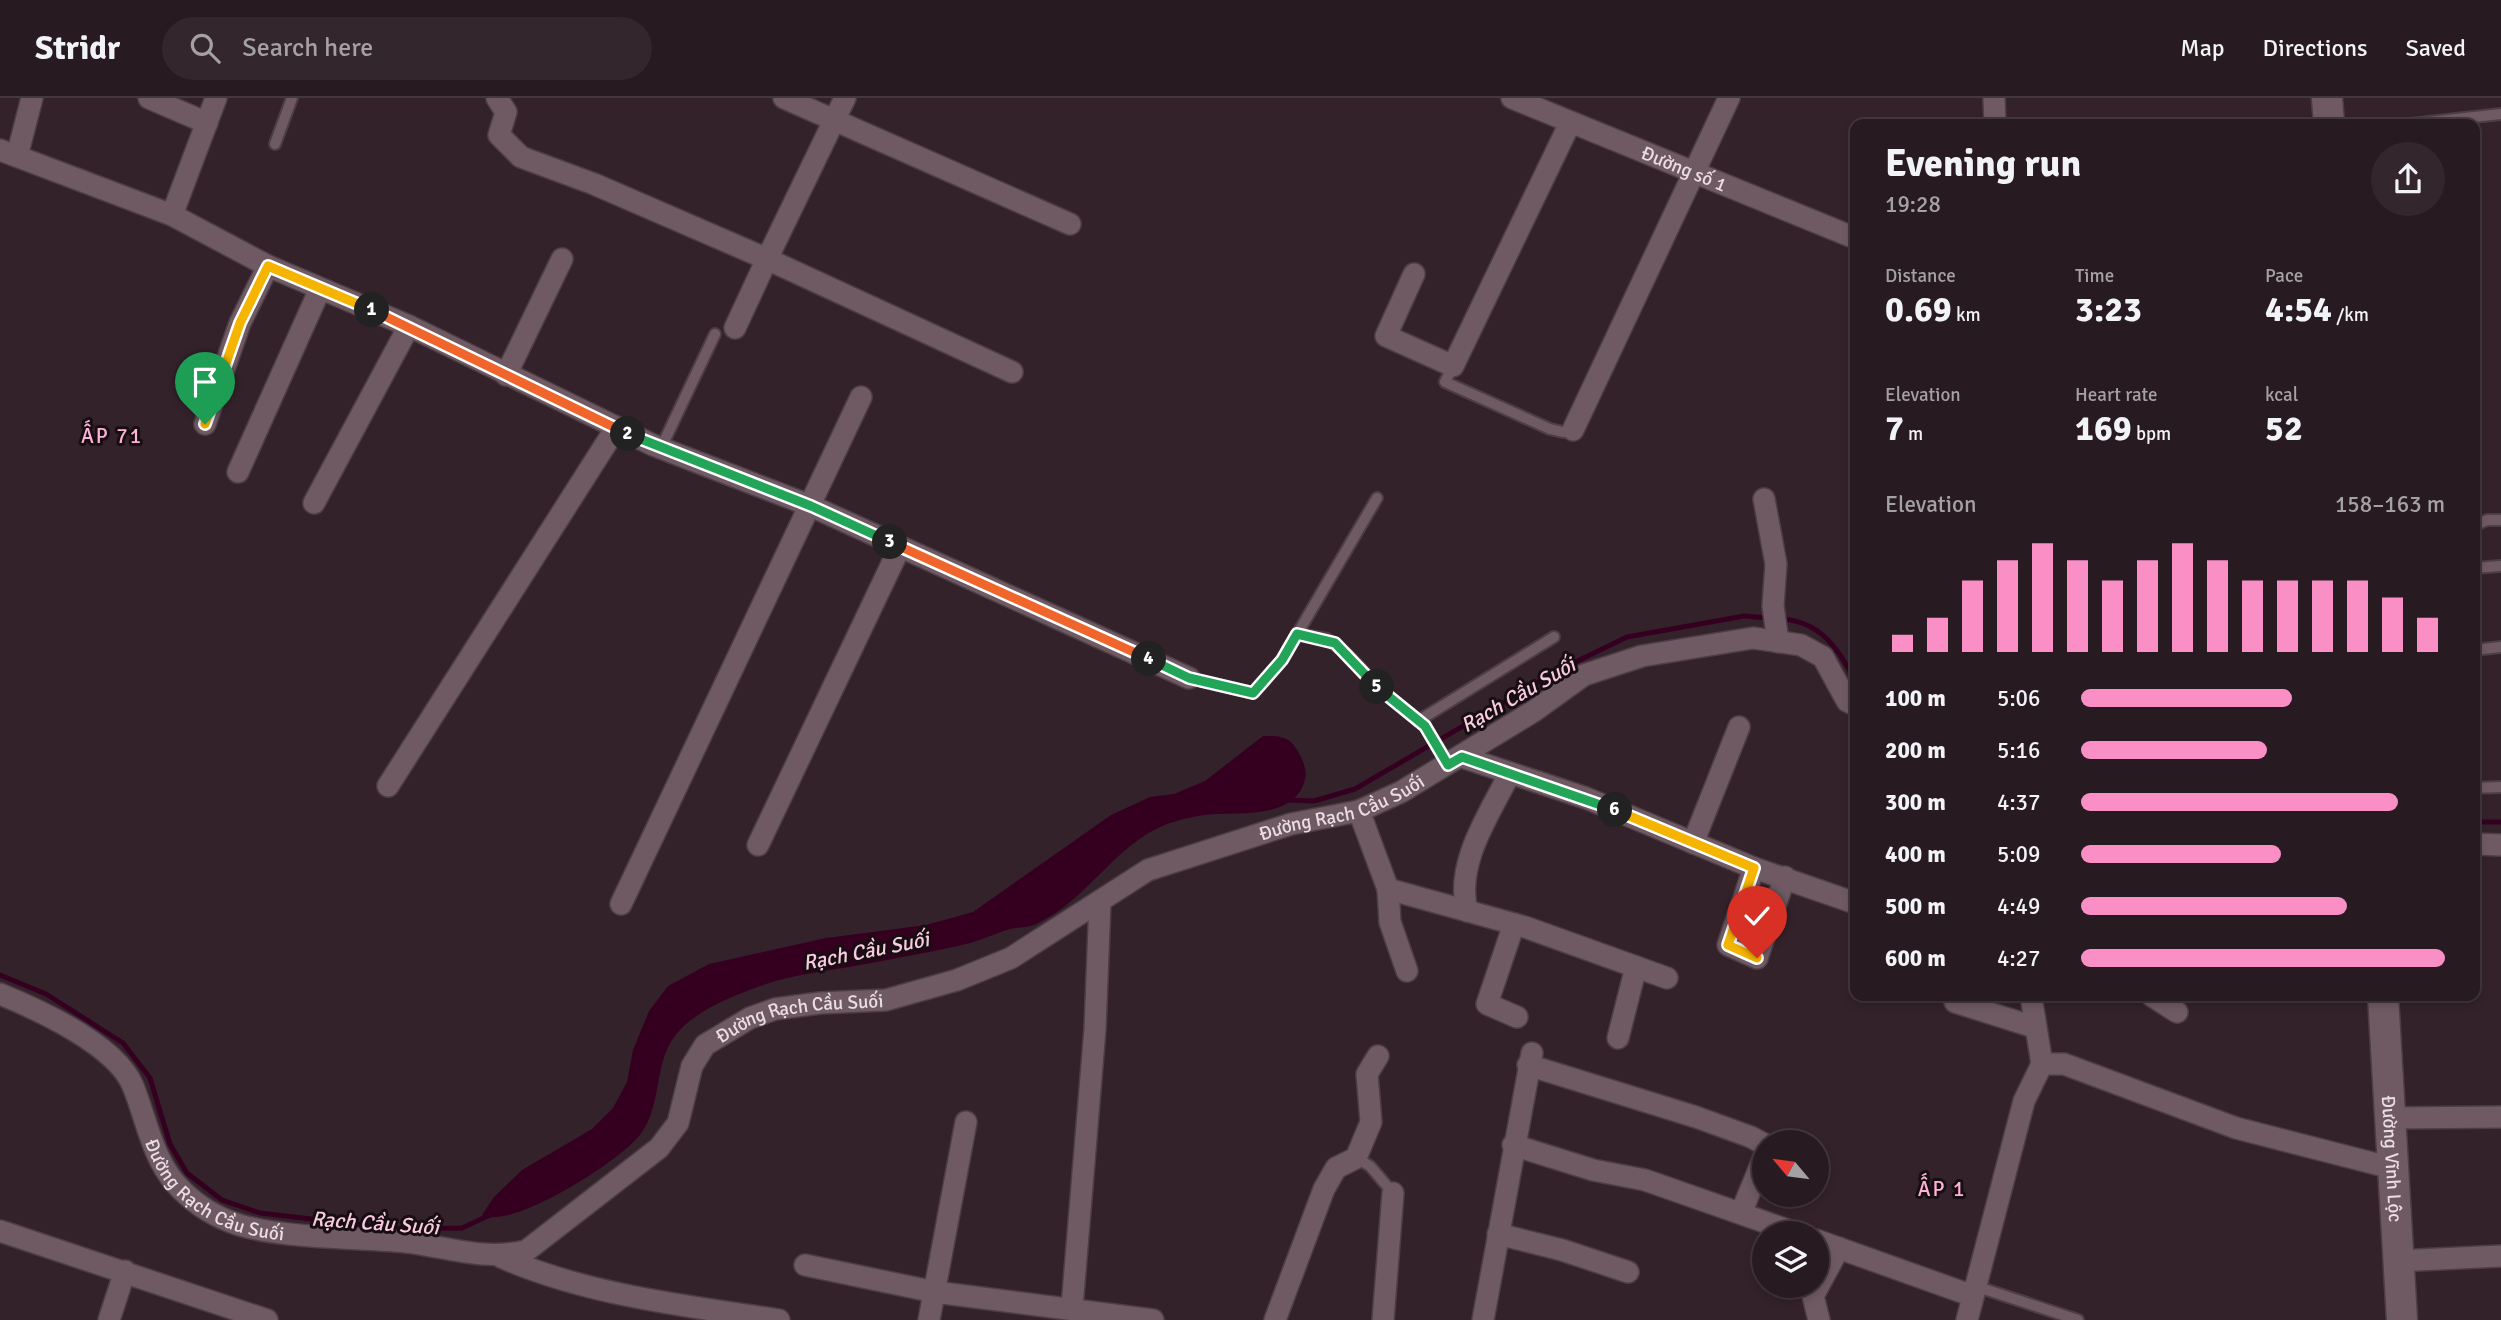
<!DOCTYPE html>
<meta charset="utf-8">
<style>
body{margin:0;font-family:Signika,sans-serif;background:#33272d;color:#f1f3f6;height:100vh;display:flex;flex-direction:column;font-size:26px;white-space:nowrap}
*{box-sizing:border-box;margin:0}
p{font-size:23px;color:#a4a1a5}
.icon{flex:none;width:38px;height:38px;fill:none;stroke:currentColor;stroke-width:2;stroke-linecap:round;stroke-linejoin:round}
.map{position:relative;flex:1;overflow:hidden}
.details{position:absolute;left:1850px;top:21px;width:630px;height:882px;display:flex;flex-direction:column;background:#271a20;border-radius:14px;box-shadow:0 4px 10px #0003,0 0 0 2px #43383e}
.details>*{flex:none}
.needle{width:46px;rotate:299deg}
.controls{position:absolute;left:1752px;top:1032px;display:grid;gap:14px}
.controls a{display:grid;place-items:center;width:77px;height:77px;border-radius:50%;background:#271a20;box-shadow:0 4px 10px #0003,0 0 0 2px #43383e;font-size:35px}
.pin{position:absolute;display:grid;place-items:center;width:60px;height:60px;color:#fff;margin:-72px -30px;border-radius:50% 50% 50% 0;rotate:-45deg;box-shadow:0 0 7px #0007}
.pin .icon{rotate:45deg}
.km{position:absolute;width:35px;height:35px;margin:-18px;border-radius:50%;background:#222;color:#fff;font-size:19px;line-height:35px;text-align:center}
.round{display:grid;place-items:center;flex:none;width:74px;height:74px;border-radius:37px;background:#33272d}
.headline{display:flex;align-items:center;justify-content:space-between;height:119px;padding:0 35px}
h1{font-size:38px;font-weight:700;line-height:52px}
.metrics{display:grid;grid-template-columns:repeat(3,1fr);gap:10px;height:119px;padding:7px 35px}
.metrics div{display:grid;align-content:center}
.metrics b{font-size:35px;font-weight:700}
.metrics small{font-size:19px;font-weight:400}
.metrics p{font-size:19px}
.chart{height:196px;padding:14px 35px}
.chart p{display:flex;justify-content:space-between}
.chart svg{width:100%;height:126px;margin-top:7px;stroke:#fa8fc6;stroke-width:6}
ul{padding:0 35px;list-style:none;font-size:23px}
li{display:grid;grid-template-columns:112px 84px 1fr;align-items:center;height:52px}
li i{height:18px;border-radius:9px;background:#fa8fc6}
header{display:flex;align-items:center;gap:42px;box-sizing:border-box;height:98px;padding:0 35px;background:#271a20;border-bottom:2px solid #43383e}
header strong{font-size:33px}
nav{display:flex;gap:38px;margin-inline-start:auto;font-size:24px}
.search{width:490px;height:63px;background:#33272d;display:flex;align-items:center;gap:18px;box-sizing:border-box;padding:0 24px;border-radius:38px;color:#a4a1a5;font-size:26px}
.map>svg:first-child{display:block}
</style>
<header>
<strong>Stridr</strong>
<div class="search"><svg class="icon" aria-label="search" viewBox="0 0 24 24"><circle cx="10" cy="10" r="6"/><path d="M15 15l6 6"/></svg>Search here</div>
<nav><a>Map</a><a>Directions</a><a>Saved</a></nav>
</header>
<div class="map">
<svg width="2501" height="1222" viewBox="0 0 2501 1222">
<rect width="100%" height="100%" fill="#34222b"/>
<path fill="#350020" d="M1263 638C1274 638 1285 637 1293 646 1301 657 1309 671 1304 685 1291 723 1234 713 1204 717 1191 719 1179 722 1167 726 1115 746 1087 803 1036 826 1028 830 1019 829 1010 831 997 835 984 841 970 845 934 854 896 860 860 867 829 873 795 876 766 886 735 897 694 912 674 939 654 967 662 1005 642 1034 626 1060 511 1133 482 1117L494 1099 522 1072 592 1031 613 1010 627 984 633 952 649 913 668 888 709 866 826 840 926 827 973 814 1111 717 1150 699 1174 696 1205 683Z"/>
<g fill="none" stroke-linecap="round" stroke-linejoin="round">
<path stroke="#350020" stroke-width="5" d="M1781 521C1820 523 1838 550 1855 582
M1286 702 1314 703 1355 691 1561 571 1627 539 1744 518 1768 520
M2474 724H2501
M0 877 46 896 123 945 150 980 170 1046 187 1075 222 1102 260 1115 397 1131 462 1130 492 1116"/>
<g stroke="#4d3d45" stroke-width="14">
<path id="lane" d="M2411 26 2501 16
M275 46 292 0
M1453 268 1445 284 1550 331 1563 334 1573 332
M661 350 715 236
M2474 428 2487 422H2501
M2474 470 2501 468
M1298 536 1327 541 1348 557 1382 593 1425 628 1449 667
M2474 552 2501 549
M1189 580 1253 595 1282 562 1377 400
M1418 623 1554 539
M2474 690 2501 689
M1356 1060 1370 1068 1393 1095
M1975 1188 2078 1222"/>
</g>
<g stroke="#4d3d45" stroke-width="24">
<g id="street">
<path d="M149 0 207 25"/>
<path d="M216 0 172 117 268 168 409 228"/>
<path d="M497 0 506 14 499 37 521 59 594 86 767 161 845 0"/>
<path d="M784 0 1070 126"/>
<path id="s1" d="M1512 0 1855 140"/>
<path d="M1994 0 1995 26"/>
<path d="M0 52 172 117"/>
<path d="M17 58 32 0"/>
<path d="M1414 176 1386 238 1453 268 1570 25"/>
<path d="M735 230 767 161 1012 274"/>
<path d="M506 277 562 161"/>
<path d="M205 326 240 225 268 168"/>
<path d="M1573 332 1729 0"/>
<path d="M238 374 320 191"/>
<path d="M1764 401 1776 466 1773 508 1778 544"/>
<path d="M314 405 409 228 653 347 811 408 1189 580"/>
<path d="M1462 659 1586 700 1754 770 1855 805"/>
<path d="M388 688 616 330"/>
<path d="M1359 713 1388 791 1525 829 1667 880"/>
<path d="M1693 745 1739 629"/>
<path d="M2474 746 2501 747"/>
<path d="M758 747 900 449"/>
<path d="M1754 770 1728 847 1757 860 1785 779"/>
<path d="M1388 791 1390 824 1407 873"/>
<path d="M621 806 861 299"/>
<path d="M1467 813C1455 765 1489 717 1510 675"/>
<path d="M1514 826 1487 906 1517 919"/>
<path id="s2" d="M0 896C39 912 116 947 133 988 146 1020 152 1058 175 1085 190 1102 210 1116 231 1124 275 1141 357 1139 406 1144 448 1149 482 1163 526 1153L659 1050 678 1025 692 968 705 947 750 920 775 911 820 905 886 902 957 882 1011 860 1148 772 1291 726 1359 713 1401 694 1534 613 1584 577 1642 558 1753 540 1801 547 1823 559 1847 603 1855 607"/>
<path d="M2031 898 2042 966"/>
<path d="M2152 898 2177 914"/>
<path d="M1955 904 2034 929"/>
<path d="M1618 940 1636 869"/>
<path d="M1528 967 1696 1019 1751 1039 1764 1046"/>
<path d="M2389 1020 2501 1019"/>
<path d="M1513 1047 1593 1072 1645 1082 1799 1136"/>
<path d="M1741 1115 1764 1059"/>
<path d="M0 1133 267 1222"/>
<path d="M1498 1136 1562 1152 1628 1174"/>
<path d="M1816 1142 1973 1198"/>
<path d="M501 1159C586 1197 687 1208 779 1222"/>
<path d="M2397 1163 2501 1158"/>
<path d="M805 1167 935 1194 1153 1222"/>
<path d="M1072 1209 1095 931 1100 804"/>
<path d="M109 1222 125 1173"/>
<path d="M929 1222 966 1024"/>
<path d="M1275 1222 1324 1091 1336 1070 1356 1060 1371 1024 1367 976 1378 958"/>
<path d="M1383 1222 1393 1095"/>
<path d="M1483 1222 1532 955"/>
<path d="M1819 1222 1813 1198 1839 1150"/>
<path d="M1967 1222 2024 1003 2042 966H2064L2236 1030 2392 1070"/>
</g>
</g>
<g stroke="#4d3d45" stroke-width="33">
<g id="secondary">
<path d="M2327 0 2329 26"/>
<path id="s3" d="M2383 898 2402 1222"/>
</g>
</g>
<use href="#lane" stroke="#6f5a64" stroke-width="10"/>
<use href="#street" stroke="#6f5a64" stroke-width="21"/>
<use href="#secondary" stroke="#6f5a64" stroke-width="30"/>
</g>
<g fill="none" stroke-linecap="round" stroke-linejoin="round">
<g stroke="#fff" stroke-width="14">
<path id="split-1" d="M205 326 240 225 268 168 372 212"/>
</g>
<g stroke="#fff" stroke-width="14">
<path id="split-2" d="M372 212 628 336"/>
</g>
<g stroke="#fff" stroke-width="14">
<path id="split-3" d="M628 336 811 408 890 444"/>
</g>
<g stroke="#fff" stroke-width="14">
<path id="split-4" d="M890 444 1149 561"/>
</g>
<g stroke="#fff" stroke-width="14">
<path id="split-5" d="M1149 561 1189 580 1253 595 1282 562 1297 536 1335 545 1377 589"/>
</g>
<g stroke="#fff" stroke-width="14">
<path id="split-6" d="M1377 589 1425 628 1448 667 1462 659 1615 712"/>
</g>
<g stroke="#fff" stroke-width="14">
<path id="split-7" d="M1615 712 1754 770 1728 847 1757 860"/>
</g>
<use href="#split-1" stroke="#f5b400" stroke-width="9"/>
<use href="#split-2" stroke="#f0652b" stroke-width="9"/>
<use href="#split-3" stroke="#22a559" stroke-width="9"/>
<use href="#split-4" stroke="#f0652b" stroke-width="9"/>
<use href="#split-5" stroke="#22a559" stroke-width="9"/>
<use href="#split-6" stroke="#22a559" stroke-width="9"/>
<use href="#split-7" stroke="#f5b400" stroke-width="9"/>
</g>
<g text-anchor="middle" stroke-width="6" stroke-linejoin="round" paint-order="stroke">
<g font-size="19" fill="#eadde3" stroke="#170e12">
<text dy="7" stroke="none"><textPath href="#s1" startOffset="186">Đường số 1</textPath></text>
<text dy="7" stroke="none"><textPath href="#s2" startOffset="1610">Đường Rạch Cầu Suối</textPath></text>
<text dy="7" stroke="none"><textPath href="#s2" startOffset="1022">Đường Rạch Cầu Suối</textPath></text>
<text dy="7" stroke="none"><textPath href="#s3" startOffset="163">Đường Vĩnh Lộc</textPath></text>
<text dy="7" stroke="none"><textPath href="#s2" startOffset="308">Đường Rạch Cầu Suối</textPath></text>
</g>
<g font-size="21" letter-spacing="2" fill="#ffb2d8" stroke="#170e12">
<text x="112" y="345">ẤP 71</text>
<text x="1942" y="1098">ẤP 1</text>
</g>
<g font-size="21" font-style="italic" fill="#f9cae0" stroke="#170e12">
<text transform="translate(1518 597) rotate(-30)" y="7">Rạch Cầu Suối</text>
<text transform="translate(866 853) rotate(-11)" y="7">Rạch Cầu Suối</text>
<text transform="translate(375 1125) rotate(4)" y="7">Rạch Cầu Suối</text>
</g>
</g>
</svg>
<div class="controls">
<a><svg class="needle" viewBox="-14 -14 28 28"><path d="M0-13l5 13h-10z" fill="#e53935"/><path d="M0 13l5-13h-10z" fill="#a4a1a5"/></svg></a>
<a><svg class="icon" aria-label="layers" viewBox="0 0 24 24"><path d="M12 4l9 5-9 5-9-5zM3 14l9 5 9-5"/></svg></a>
</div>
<div class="pin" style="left:205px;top:326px;background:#1e9e55"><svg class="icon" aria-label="arrive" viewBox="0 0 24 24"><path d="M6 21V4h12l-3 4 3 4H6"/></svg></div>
<div class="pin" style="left:1757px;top:860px;background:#d93025"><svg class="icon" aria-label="check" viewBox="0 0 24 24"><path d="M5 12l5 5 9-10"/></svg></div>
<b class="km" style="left:372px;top:212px">1</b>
<b class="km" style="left:628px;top:336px">2</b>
<b class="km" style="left:890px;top:444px">3</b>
<b class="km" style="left:1149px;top:561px">4</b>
<b class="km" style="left:1377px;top:589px">5</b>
<b class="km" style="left:1615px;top:712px">6</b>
<section class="details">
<div class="headline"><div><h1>Evening run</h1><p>19:28</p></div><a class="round"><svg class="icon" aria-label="share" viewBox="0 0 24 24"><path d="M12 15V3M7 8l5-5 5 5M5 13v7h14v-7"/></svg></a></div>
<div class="metrics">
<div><p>Distance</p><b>0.69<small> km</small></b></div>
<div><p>Time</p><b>3:23</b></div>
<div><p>Pace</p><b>4:54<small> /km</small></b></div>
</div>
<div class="metrics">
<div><p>Elevation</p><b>7<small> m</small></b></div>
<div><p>Heart rate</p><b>169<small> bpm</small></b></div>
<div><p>kcal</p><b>52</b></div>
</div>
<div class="chart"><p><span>Elevation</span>158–163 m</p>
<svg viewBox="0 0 160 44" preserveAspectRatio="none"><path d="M5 44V38M15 44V32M25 44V19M35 44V12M45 44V6M55 44V12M65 44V19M75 44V12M85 44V6M95 44V12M105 44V19M115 44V19M125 44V19M135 44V19M145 44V25M155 44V32"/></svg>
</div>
<ul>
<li><b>100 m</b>5:06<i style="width:58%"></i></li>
<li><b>200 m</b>5:16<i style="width:51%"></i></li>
<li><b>300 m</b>4:37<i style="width:87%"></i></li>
<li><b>400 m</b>5:09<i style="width:55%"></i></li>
<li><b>500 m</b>4:49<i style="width:73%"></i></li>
<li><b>600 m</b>4:27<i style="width:100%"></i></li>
</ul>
</section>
</div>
